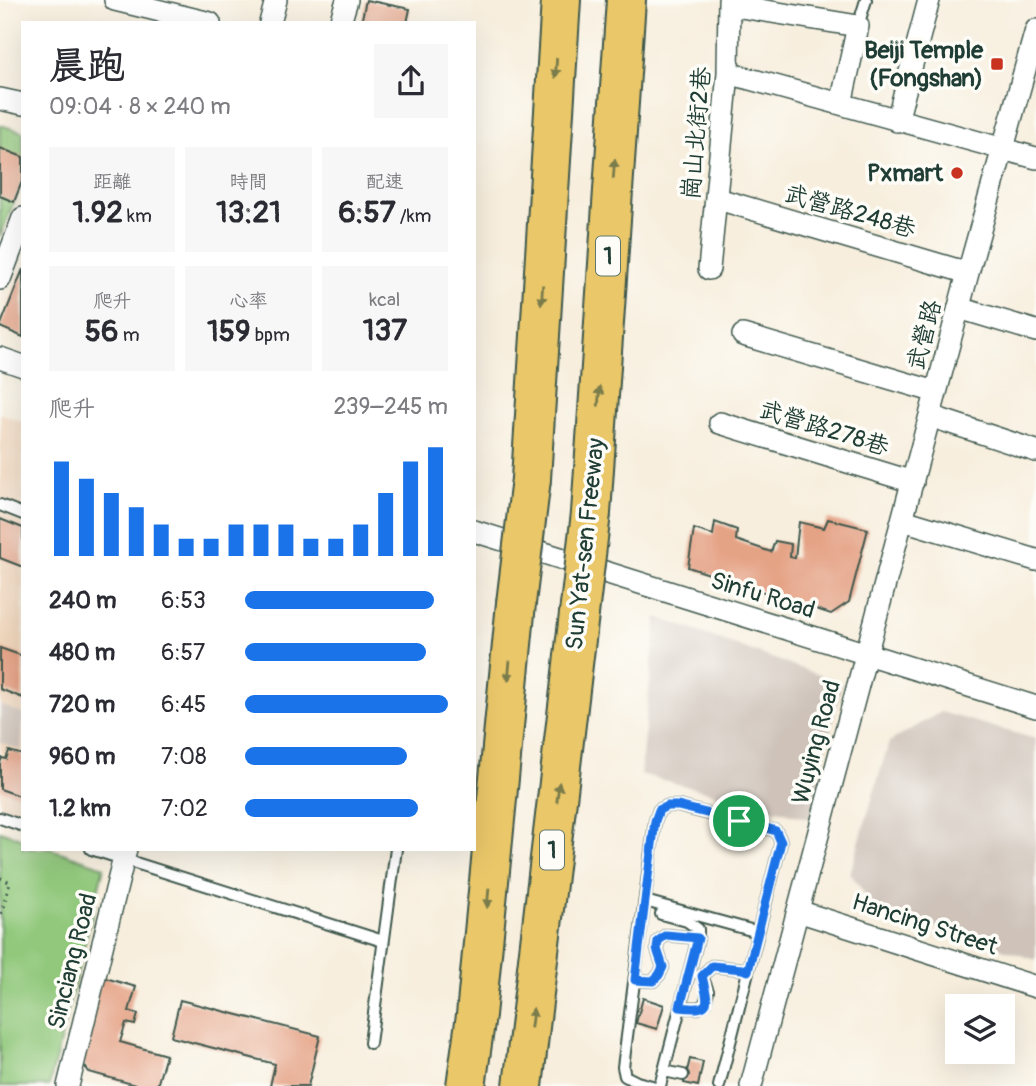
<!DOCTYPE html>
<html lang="zh-TW">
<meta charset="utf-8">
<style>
body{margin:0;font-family:Pangolin,"LXGW WenKai TC",sans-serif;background:#f7f7f7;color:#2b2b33;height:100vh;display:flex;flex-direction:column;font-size:26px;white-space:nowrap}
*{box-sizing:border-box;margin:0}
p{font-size:23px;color:#7c7c81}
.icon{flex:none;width:38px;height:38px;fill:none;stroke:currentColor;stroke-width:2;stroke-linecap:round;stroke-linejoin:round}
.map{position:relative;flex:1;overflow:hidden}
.side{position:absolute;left:21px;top:21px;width:455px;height:830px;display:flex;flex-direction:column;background:#fff;border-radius:0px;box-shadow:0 7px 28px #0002}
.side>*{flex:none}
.fabs{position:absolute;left:945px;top:994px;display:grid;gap:14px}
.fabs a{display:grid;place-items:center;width:70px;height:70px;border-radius:0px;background:#fff;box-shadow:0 7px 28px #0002;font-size:35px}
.pin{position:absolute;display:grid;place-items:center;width:60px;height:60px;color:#fff;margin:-30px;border:4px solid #fff;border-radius:50%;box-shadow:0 2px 7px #0007}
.round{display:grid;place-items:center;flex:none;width:74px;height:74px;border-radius:0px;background:#f7f7f7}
.overview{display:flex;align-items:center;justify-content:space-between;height:119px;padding:0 28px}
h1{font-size:38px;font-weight:700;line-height:52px}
.stats{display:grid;grid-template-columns:repeat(3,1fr);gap:10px;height:119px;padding:7px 28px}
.stats div{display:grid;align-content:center;border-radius:0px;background:#f7f7f7;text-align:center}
.stats b{font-size:30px;font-weight:700}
.stats small{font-size:19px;font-weight:400}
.stats p{font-size:19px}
.chart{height:196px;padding:14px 28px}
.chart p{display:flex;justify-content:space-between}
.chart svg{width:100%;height:126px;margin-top:7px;stroke:#1a73e8;stroke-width:6}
ul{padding:0 28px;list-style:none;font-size:23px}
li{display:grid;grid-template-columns:112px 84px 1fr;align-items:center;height:52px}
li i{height:18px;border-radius:9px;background:#1a73e8}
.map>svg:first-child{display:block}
</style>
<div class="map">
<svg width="1036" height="1086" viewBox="0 0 1036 1086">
<rect width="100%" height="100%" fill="#fdfcf7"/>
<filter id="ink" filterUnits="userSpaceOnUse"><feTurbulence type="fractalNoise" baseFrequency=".0143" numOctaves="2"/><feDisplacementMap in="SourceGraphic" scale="14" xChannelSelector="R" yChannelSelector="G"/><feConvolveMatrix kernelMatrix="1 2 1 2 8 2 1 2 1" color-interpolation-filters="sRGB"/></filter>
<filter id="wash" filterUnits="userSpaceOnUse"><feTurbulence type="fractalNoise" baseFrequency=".00686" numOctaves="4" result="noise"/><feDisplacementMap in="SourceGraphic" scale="28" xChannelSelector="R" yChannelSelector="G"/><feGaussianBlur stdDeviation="1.57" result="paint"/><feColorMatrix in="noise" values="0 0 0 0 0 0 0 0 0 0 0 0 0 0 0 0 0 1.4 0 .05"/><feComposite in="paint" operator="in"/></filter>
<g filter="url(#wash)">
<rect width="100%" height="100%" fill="#f7eedd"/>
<path fill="#f0d6bc" d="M0 413 23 422V820L0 812Z"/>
<path fill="#cec2b9" d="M657 617 842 683 810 819 640 774Z
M0 705 23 714 21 750 0 742Z
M941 712 1036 739V960L874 907 850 873 889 742Z"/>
<path fill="#91c87b" stroke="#588258" stroke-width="2" d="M0 125 23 132V179L0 237Z
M0 831 23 839V849H51L104 867 49 1086H0Z"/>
<g id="blocks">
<path fill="#e5a386" d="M366 0 410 9 407 23H361Z
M0 148 23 157V179L14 202 0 196Z
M23 269V337L0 327Z
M0 519 23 528V567L0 558Z
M828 519 868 529 849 602 831 614 688 567 694 529 713 535 715 522 737 530 736 540 771 552 775 541 791 544 790 557 795 558 799 522 824 528Z
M0 648 23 656V698L0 689Z
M9 751 23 755V797L0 789V763L2 758 6 759Z
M102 977 136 987 129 1011 138 1014 135 1025 126 1023 120 1042 166 1055 157 1086H139L89 1072 78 1057Z
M643 998 664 1005 657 1029 636 1023Z
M180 1000 320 1036 308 1086H270L275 1064 171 1037Z
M690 1059 703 1062 698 1086 684 1083Z"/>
</g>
</g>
<g filter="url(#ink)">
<use href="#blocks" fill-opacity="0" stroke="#3f584d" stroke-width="2"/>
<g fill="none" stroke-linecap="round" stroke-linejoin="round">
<g stroke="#3f584d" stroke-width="14">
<path id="service" d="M858 26 866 0
M0 505 23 514
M0 818 23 826
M91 849 383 941
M645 901 758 932
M635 980 653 981 659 975 663 967 657 949 658 941 666 935 698 938
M680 1007 698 1008 705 1004 708 991 702 976 712 966 742 969 748 971
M370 1043 396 849
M664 1071 683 1075
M652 1086 637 1082 625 1076 623 1067 655 821 659 810 667 806H678L776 831 781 842 719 1086
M660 1086 698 938V929L687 921 661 914"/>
</g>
<g stroke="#3f584d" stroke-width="24">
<path id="minor" d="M115 0 210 23
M729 5 858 26 841 104
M270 23 276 0
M340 23 347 0
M728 73 1036 158
M0 99 23 104
M897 121 929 0
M718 199 968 273
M709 269 728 73 729 0
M0 279 23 218
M959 308 1036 331
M743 335 936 392
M0 358 23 366
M930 416 1036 451
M720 423 913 482
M903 520 1036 560
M474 531 1036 707
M798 911 1036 987
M68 1086 126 849
M751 1086 968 273 1036 30"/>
</g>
<g stroke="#3f584d" stroke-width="42">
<path id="motorway" d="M531 479 561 0
M591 513 626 0
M466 1086 476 1015 516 603
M523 1086 579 614"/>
</g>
<path stroke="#3f584d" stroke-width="3.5" stroke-dasharray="2 5" stroke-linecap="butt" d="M0 878 10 882 0 918"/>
<use href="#service" stroke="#fff" stroke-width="10"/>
<use href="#minor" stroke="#fff" stroke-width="21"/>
<use href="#motorway" stroke="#eac769" stroke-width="38"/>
<g stroke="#3f584d" stroke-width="42" stroke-linecap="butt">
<path id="motorway-bridge" d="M516 603 531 479
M579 614 591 513"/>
</g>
<use href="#motorway-bridge" stroke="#eac769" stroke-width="38"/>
</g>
<defs><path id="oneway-solid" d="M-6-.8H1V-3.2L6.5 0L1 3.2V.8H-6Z" transform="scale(1.75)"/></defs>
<g fill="#7a7b4c">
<use href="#oneway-solid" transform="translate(556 68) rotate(94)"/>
<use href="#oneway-solid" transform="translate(614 169) rotate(-86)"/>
<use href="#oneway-solid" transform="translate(542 295) rotate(94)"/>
<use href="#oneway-solid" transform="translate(599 396) rotate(-86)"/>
<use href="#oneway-solid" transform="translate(509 671) rotate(95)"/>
<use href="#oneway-solid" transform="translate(558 792) rotate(-83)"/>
<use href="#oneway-solid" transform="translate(488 898) rotate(95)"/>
<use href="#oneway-solid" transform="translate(532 1018) rotate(-83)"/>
</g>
</g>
<g fill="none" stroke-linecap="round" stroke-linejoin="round" filter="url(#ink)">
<g stroke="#fff" stroke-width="14">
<path id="route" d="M667 806H678L763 827 776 831 781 842 748 971 742 969 712 966 702 976C707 1000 716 1012 680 1007L698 938 666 935 658 941 657 949 663 967 659 975 653 981 635 980 655 821 659 810Z"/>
</g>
<use href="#route" stroke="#1a73e8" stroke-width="9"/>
</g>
<g fill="#c8321e" stroke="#fdfcf7" stroke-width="2.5">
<rect x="990" y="57" width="14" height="14" rx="3.5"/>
<circle cx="957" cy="173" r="7"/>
</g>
<g text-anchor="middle" stroke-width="7" stroke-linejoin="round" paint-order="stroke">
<g fill="#fdfcf7" stroke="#62766e" stroke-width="2">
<rect x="596" y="236.5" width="24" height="39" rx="5"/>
<rect x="540" y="830.5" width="24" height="39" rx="5"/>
</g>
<g font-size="23" font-weight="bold" fill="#1f3d34">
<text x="608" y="264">1</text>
<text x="552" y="858">1</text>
</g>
<g font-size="24" font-weight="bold" fill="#1f3d34" stroke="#fdfcf7" text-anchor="end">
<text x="983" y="58">Beiji Temple<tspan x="983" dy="28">(Fongshan)</tspan></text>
<text x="943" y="181">Pxmart</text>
</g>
<g font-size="24" fill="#1f3d34" stroke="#fdfcf7">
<text transform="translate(696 133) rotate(-85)" y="8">崗山北街2巷</text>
<text transform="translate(850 211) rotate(16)" y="8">武營路248巷</text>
<text transform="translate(924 335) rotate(-75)" y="8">武營路</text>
<text transform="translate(824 428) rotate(17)" y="8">武營路278巷</text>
<text transform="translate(585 544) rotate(-84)" y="8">Sun Yat-sen Freeway</text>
<text transform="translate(763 595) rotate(17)" y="8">Sinfu Road</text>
<text transform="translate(816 742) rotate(-75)" y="8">Wuying Road</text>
<text transform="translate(925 924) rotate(18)" y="8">Hancing Street</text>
<text transform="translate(72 961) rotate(-76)" y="8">Sinciang Road</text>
</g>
</g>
</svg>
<div class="fabs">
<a><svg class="icon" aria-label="layers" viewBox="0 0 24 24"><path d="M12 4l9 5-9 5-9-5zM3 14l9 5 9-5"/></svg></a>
</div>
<div class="pin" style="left:739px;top:821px;background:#1e9e55"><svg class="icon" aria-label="arrive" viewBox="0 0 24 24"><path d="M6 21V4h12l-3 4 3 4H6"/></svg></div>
<section class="side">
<div class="overview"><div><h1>晨跑</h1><p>09:04 · 8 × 240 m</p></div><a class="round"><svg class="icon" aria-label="share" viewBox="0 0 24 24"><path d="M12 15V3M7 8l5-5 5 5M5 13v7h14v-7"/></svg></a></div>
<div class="stats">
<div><p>距離</p><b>1.92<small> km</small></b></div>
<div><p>時間</p><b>13:21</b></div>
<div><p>配速</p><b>6:57<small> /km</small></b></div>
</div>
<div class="stats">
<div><p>爬升</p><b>56<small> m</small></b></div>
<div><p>心率</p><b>159<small> bpm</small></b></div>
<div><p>kcal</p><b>137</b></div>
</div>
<div class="chart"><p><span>爬升</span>239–245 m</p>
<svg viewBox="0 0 160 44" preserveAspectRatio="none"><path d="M5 44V11M15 44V17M25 44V22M35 44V27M45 44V33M55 44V38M65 44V38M75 44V33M85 44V33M95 44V33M105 44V38M115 44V38M125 44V33M135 44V22M145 44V11M155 44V6"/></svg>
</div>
<ul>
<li><b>240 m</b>6:53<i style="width:93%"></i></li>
<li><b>480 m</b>6:57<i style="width:89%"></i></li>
<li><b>720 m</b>6:45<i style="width:100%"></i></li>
<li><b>960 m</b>7:08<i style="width:80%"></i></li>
<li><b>1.2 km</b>7:02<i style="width:85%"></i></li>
</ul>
</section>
</div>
